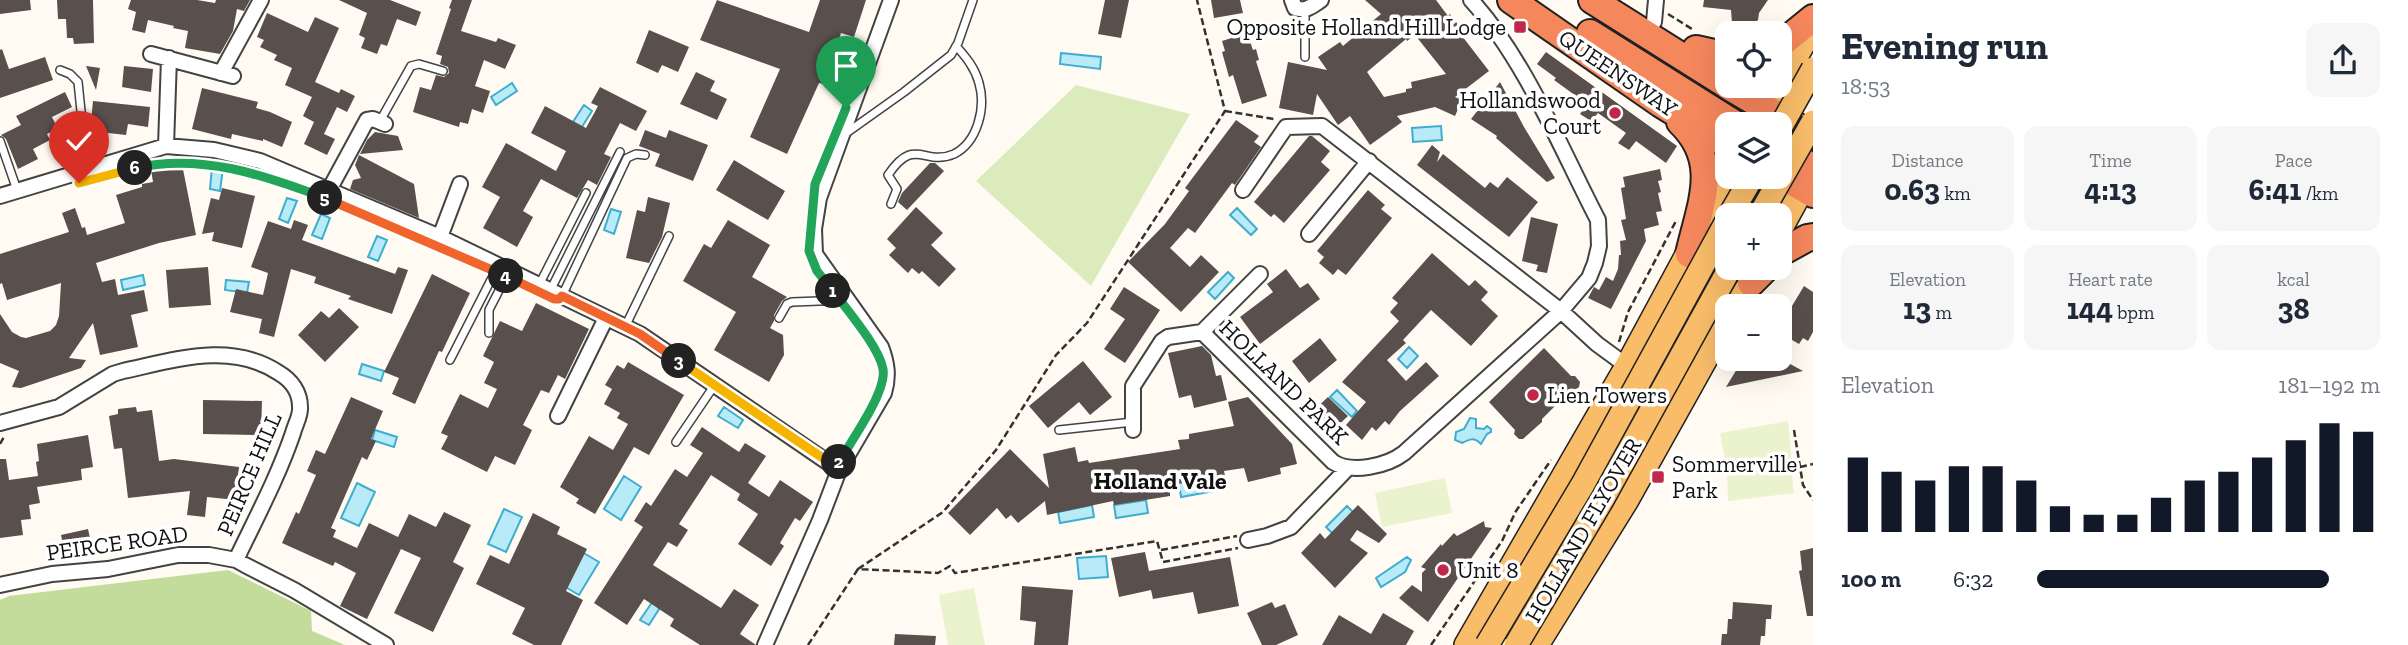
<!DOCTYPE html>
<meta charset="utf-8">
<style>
body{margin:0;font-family:"Zilla Slab",serif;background:#f6f6f7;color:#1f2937;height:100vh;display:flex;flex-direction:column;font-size:26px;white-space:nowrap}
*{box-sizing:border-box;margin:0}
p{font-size:23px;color:#747a83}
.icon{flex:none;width:38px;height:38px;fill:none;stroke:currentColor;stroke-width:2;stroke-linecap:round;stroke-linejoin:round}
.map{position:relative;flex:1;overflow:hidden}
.side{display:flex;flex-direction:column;background:#fff;width:595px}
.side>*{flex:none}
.fabs{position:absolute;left:1715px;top:21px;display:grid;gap:14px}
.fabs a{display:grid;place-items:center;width:77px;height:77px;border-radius:14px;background:#fff;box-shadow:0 7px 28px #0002;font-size:35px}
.pin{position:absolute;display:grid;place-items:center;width:60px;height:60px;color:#fff;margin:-72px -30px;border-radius:50% 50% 50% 0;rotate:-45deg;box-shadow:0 0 7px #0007}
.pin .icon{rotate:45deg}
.km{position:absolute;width:35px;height:35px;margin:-18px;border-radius:50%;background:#222;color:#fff;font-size:19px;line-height:35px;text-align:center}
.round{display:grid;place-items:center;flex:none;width:74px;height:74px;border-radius:14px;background:#f6f6f7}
.headline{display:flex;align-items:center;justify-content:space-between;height:119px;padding:0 28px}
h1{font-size:38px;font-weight:700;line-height:52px}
.metrics{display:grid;grid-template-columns:repeat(3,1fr);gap:10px;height:119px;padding:7px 28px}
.metrics div{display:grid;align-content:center;border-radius:14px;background:#f6f6f7;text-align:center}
.metrics b{font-size:30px;font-weight:700}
.metrics small{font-size:19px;font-weight:400}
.metrics p{font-size:19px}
.chart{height:196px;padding:14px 28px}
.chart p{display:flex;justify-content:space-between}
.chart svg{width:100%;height:126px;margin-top:7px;stroke:#111827;stroke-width:6}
ul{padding:0 28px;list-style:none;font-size:23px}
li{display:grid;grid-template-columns:112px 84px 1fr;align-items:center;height:52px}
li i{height:18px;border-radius:9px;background:#111827}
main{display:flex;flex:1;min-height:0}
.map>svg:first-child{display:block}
</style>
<main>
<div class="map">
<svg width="1813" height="645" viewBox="0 0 1813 645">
<rect width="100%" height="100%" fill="#fffbf3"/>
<path fill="#dcebbc" d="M1076 85 1190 114 1091 286 976 181Z"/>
<path fill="#c3db9b" d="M228 570 311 611 312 631 345 645H0V600L9 596Z"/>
<path fill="#ebf2ce" d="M1788 421 1792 462 1738 469 1791 467 1794 493 1728 501 1727 470 1720 433Z
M1445 478 1452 513 1382 527 1375 493Z
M974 588 985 645H948L939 595Z"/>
<path fill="#b8eaf7" stroke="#3eaecf" stroke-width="2" d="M1061 53 1101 57 1100 69 1060 64Z
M512 83 517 91 496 105 491 97Z
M584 105 592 111 580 130 571 125Z
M1441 126 1442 140 1413 142 1412 128Z
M212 167 223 168 220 191 210 189Z
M287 198 297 201 288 223 279 219Z
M1237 208 1257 229 1251 235 1230 215Z
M611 209 621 212 614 234 604 230Z
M321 214 330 218 322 239 312 235Z
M377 236 387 240 378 261 368 257Z
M1228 272 1234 278 1215 299 1208 292Z
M143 275 145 285 123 290 121 280Z
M226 280 249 282 247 293 225 290Z
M1409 347 1418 356 1407 368 1398 359Z
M362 364 384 371 381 381 359 374Z
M1337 390 1357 411 1352 417 1330 397Z
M724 407 743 420 738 428 718 416Z
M1470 418 1476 419V428L1484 429 1487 426 1491 429V432L1487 434 1481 444C1474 437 1470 439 1462 443L1455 440 1456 432 1464 429Z
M375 430 397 437 394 447 372 440Z
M624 476 641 487 621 520 604 509Z
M1217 477 1220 490 1181 497 1179 483Z
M357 483 375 492 359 526 341 518Z
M1146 500 1148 513 1116 518 1114 505Z
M1092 505 1094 517 1060 523 1058 512Z
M1347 506 1353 512 1333 534 1326 527Z
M504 509 522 517 506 552 488 544Z
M582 552 599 562 579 595 562 585Z
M1106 556 1108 577 1079 579 1077 558Z
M1407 557 1411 560 1405 572 1381 587 1376 578Z
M653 601 661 606 649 625 640 620Z"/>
<path fill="#594f4c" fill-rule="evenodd" d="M0 0H30L31 10 0 14Z
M57 0H93L94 43 74 44 73 38H67L66 19H58Z
M131 0H197L215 3 216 0H250L244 11 237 9 233 31 220 54 185 48 188 31 173 28 174 26 148 20 145 33 132 30 136 12 128 9Z
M339 0H390L421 12 416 26 397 19 387 46 381 44 377 54 361 48 365 38 359 35 367 13Z
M452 0H472L461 31 496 42 498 38 516 45 505 69 484 60 475 86 490 91 483 113 472 109 468 124 460 122 459 127 413 112 420 87 431 90 436 75 444 77 449 73 448 67 440 64 442 56 436 54 451 9 449 8Z
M717 0 809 32 820 0H866L854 37 841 33 824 84 819 83 787 154 750 137 780 69 700 40Z
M1105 0H1129L1121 38 1098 34Z
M1211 0H1240L1243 13 1214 18Z
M1365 0H1436L1448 16 1450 14 1462 30 1459 32 1489 71 1455 97 1462 100 1455 116 1435 107 1397 116 1402 122 1370 145 1350 116 1338 125 1317 94 1313 115 1279 108 1288 62 1327 70 1318 57 1340 42 1343 46 1381 14ZM1415 35 1446 74 1411 82 1412 88 1406 89V92L1384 97 1367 72 1406 39 1407 41Z
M1704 0H1768L1759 13 1758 20 1752 25 1732 23 1731 10 1703 7Z
M267 13 308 32 315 17 339 28 315 82 339 93 341 89 355 96 347 112 337 107 324 134 335 139 327 155 304 144 314 122 303 116 312 97 285 85 292 68 274 60 277 55 260 47 264 40 257 37Z
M649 30 689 47 678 72 662 65 658 73 636 63Z
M1247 33 1253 50 1256 49 1259 60 1256 61 1267 96 1242 104 1233 75 1229 77 1222 52 1225 51 1222 41Z
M2 49 9 69 45 57 53 80 0 98V50Z
M1546 52 1677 146 1666 163 1636 141 1629 150 1618 143 1626 133 1598 113 1591 121 1580 114 1587 104 1554 80 1556 78 1537 64Z
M86 66 100 68 96 90Z
M124 66 153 69 151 92 122 87Z
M696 72 715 81 710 91 727 99 717 120 680 104Z
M1500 82 1524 127 1555 178 1547 182 1496 138 1497 136 1471 119Z
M600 87 647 111 636 131 620 123 604 154 611 157 597 185 588 180 577 198 541 179 523 211 533 217 517 247 483 228 500 197 482 187 506 143 556 171 566 151 531 133 545 106 586 128 598 106 591 103Z
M202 88 258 102 256 108 270 112 292 122 282 147 263 139V141L232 134 231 139 192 129Z
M65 92 72 107 52 117 58 129 47 134 50 140 33 149 38 159 18 169 6 139 1 135 21 125 16 116Z
M93 101 150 107 148 127 128 124 126 135 90 131Z
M1236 120 1259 136 1254 142 1261 147 1235 185 1232 183 1195 233 1188 228 1170 248 1190 267 1201 255 1219 272 1181 312 1128 262 1165 224 1189 191 1185 188Z
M645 130 666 138 669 130 708 145 693 181 655 166 660 154 639 146Z
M375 132 398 136 403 150 360 154 367 140Z
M1309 136H1312L1330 151 1321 162 1330 170 1284 223 1274 214 1271 217 1254 202Z
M1432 145 1440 152 1437 162 1443 154 1485 188 1490 182 1498 188 1507 177 1538 202 1509 237 1417 165Z
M359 155 414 184 419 218 350 189 353 180 361 178 355 165Z
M734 160 785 191 768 220 716 190Z
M930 163H935L944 171 907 210 898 202 902 193Z
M182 164 196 235 159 243 96 263 102 282 115 279 118 295 144 290 148 311 131 315 138 347 100 355 93 323 69 358 86 360 81 368 21 388 12 387 19 371 0 363V314L12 332 21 337 26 338 50 331 56 325 59 316 61 283 7 300 2 283 0 284V254L69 232 62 213 75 208 82 228 85 227 87 235 125 223 116 195 142 187V184L153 182 151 170Z
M1660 169 1662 180 1658 181 1661 192 1658 193 1662 211 1656 212 1659 225 1644 229 1646 241 1611 309 1588 298 1594 287 1599 290 1606 277 1613 281 1618 269 1619 255H1621L1620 241 1626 240 1621 220 1626 219 1621 188 1625 187 1623 177Z
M222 188 255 196 242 248 212 241 214 232 202 234 211 198 219 200Z
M1368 190 1385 205 1381 209 1392 218 1346 275 1338 269 1333 275 1319 263 1324 257 1317 251Z
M648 197 670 203 662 237 649 263 626 258 637 210 645 212Z
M916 207 943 233 931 245 956 269 939 287 922 271 919 274 912 268 908 273 889 255 896 248 887 239Z
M1531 217 1558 224 1547 273 1536 271 1538 265 1522 261Z
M294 220 308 225 302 240 395 274 398 267 408 270 392 314 348 299 351 296 314 283 316 277 291 269 274 337 259 333 262 319 230 312 236 289 263 295 268 273 251 267 268 221 291 229Z
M728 220 770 245 752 277 787 297 782 301 774 315V321L770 328 783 335 784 355 769 382 714 350 736 312 683 281 704 244 711 248Z
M1432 253 1469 286 1475 280 1488 292 1481 300 1498 316 1471 346 1431 310 1403 340 1406 343 1387 360 1406 381 1426 362 1439 376 1400 411 1389 425 1385 421 1376 431 1372 427 1362 440 1346 425 1366 402 1342 382 1399 321 1390 312 1398 303 1392 298Z
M208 267 211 305 169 308 166 270Z
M1286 269 1300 288 1308 283 1320 299 1260 344 1240 317 1273 292 1267 284Z
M432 274 470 293 442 352 439 351 415 404 392 394 399 378 384 372Z
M1804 286 1813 292V332L1808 341 1803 338 1799 344 1780 333V326Z
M1124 287 1160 310 1125 363 1104 349 1125 319 1110 309Z
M536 303 589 329 565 379 558 375 549 393 541 390 523 425 532 430 515 465 495 456 487 472 441 449 448 436 441 433 460 394 488 408 497 389 484 383 494 362 483 356 500 321 522 331Z
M339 308 359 327 325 362 298 335 321 311 329 318Z
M1320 338 1337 360 1309 383 1292 361Z
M1202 346 1211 355 1216 376 1221 375 1227 400 1194 408 1191 395 1179 398 1168 353Z
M1544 348 1571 376H1575L1580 382 1579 387 1562 403H1558L1542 419V422L1523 439H1519L1514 434 1515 430 1489 402Z
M1743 359H1781L1803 371 1726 387Z
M1083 361 1112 397 1090 415 1079 402 1048 428 1029 406Z
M628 362 684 395 649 455 634 447 595 514 576 503 579 499 560 487 589 436 613 450 628 424 617 418 620 413 604 404 612 389 605 385 617 365 624 369Z
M351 397 383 411 371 439 376 441 367 460 362 457 331 528 336 530 333 537 357 548 369 523 398 537 409 514 436 527 444 512 471 525 453 562 464 568 433 632 394 613 421 558 401 549 367 619 340 606 356 573 335 562 333 566 282 543 296 512 299 514 316 475 307 471 316 450 325 454Z
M1248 397 1292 444 1297 464 1280 468 1281 474 1248 482 1244 468 1224 471 1225 476 1175 484 1176 491 1170 492V496L1114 505 1113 501 1047 515 1045 501 1018 523 1011 515 1006 519 997 508 970 535 948 513 1010 449 1049 488 1043 454 1075 447 1078 462 1088 460 1089 463 1180 449 1178 440 1189 439V434L1234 426 1228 402Z
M1328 397 1348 416 1331 432 1311 413Z
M203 400 262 401 261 435 203 434Z
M136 407 137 412 152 410 159 461 174 459 239 467 236 500 207 497 205 517 187 515 190 491 128 498 122 448 114 449 109 416 118 414V409Z
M702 427 739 452 745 443 766 456 748 483 769 497 780 480 813 502 800 521 795 518 780 543 784 546 771 566 738 544 758 514 737 500 740 494 711 475 679 524 688 530 677 547 668 542 653 565 721 608 734 589 759 605 740 634 756 645H700L670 626 674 619 644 599 627 625 594 603 643 527 634 521 646 502 651 506 675 469 687 477 703 453 690 445Z
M88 435 93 467 81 469 82 480 37 487 40 503 29 505 31 519 21 520 23 535 0 538V459H6L9 480 38 476 36 462 39 461 37 444Z
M1358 505 1387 534 1379 543 1357 530 1350 540 1368 553 1335 588 1301 553 1320 533 1325 539Z
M533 513 560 527 557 534 587 549 566 591 583 600 561 645H534L512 634 525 608 476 584 490 555 509 564Z
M1484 521 1485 527 1492 528 1428 622 1399 598 1412 585 1422 592V573L1426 569 1421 567 1441 544 1442 546 1454 533 1457 536Z
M88 529 93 552 66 558 61 535Z
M1813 548V616H1807L1799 571 1802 570 1800 551Z
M1145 552 1149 571 1230 557 1239 606 1198 614 1193 592 1153 599 1151 590 1119 597 1111 558Z
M1022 586 1073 590 1068 645H1034L1036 622 1020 620Z
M1272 602 1275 608 1285 604 1298 635 1276 645H1262L1247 613Z
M1733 602 1772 605 1771 619H1766L1765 636H1761L1760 645H1721L1722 634H1727L1728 619H1732Z
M1383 613 1414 631 1406 645H1322L1339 615 1371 634Z
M895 634 936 636 935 645H894Z"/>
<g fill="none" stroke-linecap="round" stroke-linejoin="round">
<g stroke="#434343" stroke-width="10">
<path id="lane" d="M1305 57V10
M60 70 70 74 78 82 87 169
M380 121 411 66 419 64 443 71
M845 134 904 92 951 55 958 43 973 0
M0 141 17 190
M891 204 897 189 888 175C915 135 924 167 954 154 978 142 986 107 979 83 975 68 966 57 956 46
M539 285 586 193
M550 291 620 152
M562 296 627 158 636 154 645 155
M779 318 787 304 792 302 846 300
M625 327 669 236
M489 333V310L509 271
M450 360 498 266
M1059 430 1133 422
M676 442 714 386"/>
</g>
<g stroke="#434343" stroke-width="18">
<path id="street" d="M1292 0 1295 8C1306 12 1312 6 1321 0
M1654 22 1656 0
M151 54 233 76
M221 73 261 0
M166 146 169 58
M329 190 367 120 373 119 385 124
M1243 190 1286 127 1322 126 1561 311 1597 344 1627 366
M0 196 166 146 214 150 260 161 440 237 640 334 839 470
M1309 234 1369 161
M440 237 460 184
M1202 332 1260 274
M558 416 606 318
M0 423 59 407 113 374 123 371C175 360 231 341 279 373 291 380 300 392 300 407 301 415 295 425 293 433 278 477 256 518 236 560
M1133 430V386L1162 341 1168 337 1202 332 1333 462C1352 474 1387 466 1404 453L1561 311 1589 278 1595 263 1599 246 1598 220C1561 149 1525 59 1471 0
M1248 540 1267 536 1291 527 1347 469
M0 585 52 574 108 569 178 555H209L236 560 245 565 294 590 386 645
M765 645 820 520 839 470 884 393C889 376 887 363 881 347L815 254 814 229 819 198 891 0"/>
</g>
<g stroke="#212121" stroke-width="26">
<path id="primary" d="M1758 124 1813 27
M1780 230 1810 175
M1736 306 1760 268
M1466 645 1627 366 1729 177
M1537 645 1627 500 1727 321"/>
</g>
<g stroke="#212121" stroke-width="30">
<path id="highway" d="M1511 0 1661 104 1727 145
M1592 0 1727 85
M1590 33 1735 124
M1780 45 1813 18
M1696 49 1727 56
M1728 86 1813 136
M1680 122C1722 162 1700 205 1689 254
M1780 149 1813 167
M1780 175 1813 194
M1780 253 1807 238 1813 237
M1751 283 1766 268"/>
</g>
<path stroke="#323232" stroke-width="2.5" stroke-dasharray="7 3.5" stroke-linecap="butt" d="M1668 14 1692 29
M1225 111 1274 119
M162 163 215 165
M1619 342 1628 312 1677 219
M1794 430 1803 485 1813 500
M0 444 5 435
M1800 467 1813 464
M1161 550 1237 536
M858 569 943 512 996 450 1056 355 1087 323 1225 111 1197 0
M808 645 858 569 938 573 950 566 955 573 1157 541 1163 562 1238 548
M1431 645 1502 541 1516 511 1551 460"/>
<use href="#lane" stroke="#fff" stroke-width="7"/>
<use href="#street" stroke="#fff" stroke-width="14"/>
<use href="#primary" stroke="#f9bd6a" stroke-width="23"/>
<use href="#highway" stroke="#f5875c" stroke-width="26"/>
<g stroke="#212121" stroke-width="26" stroke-linecap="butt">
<path id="primary-bridge" d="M1780 128 1813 69
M1730 215 1752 177
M1760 215 1813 122
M1487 645 1583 484 1727 221
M1516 645 1602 500 1730 268"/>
</g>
<use href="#primary-bridge" stroke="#f9bd6a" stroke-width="23"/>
</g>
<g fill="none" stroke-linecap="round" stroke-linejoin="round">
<g stroke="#fff" stroke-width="14">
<path id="split-1" d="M833 291 817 271 809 251 815 184 846 108"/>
</g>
<g stroke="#fff" stroke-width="14">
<path id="split-2" d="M833 291C847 310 879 347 883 369 887 392 851 441 839 462"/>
</g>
<g stroke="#fff" stroke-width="14">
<path id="split-3" d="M679 361 836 467 839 462"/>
</g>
<g stroke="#fff" stroke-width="14">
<path id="split-4" d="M506 276 554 299H559L562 296 640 334 679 361"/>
</g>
<g stroke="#fff" stroke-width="14">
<path id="split-5" d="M325 198 506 276"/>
</g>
<g stroke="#fff" stroke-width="14">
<path id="split-6" d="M135 168C201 153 264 175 325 198"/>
</g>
<g stroke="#fff" stroke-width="14">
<path id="split-7" d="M79 183 135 168"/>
</g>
<use href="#split-1" stroke="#22a559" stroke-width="9"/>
<use href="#split-2" stroke="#22a559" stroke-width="9"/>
<use href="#split-3" stroke="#f5b400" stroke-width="9"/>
<use href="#split-4" stroke="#f0652b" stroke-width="9"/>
<use href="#split-5" stroke="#f0652b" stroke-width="9"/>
<use href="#split-6" stroke="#22a559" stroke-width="9"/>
<use href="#split-7" stroke="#f5b400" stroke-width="9"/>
</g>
<g fill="#c22648" stroke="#fff" stroke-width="2.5">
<rect x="1513" y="20" width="14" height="14" rx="3.5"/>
<circle cx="1615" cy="113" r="7"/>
<circle cx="1533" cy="395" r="7"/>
<rect x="1651" y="470" width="14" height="14" rx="3.5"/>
<circle cx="1443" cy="570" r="7"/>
</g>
<g text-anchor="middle" stroke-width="7" stroke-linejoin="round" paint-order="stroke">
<g font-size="23" fill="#101010" stroke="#fff" text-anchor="start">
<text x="1506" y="35" text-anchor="end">Opposite Holland Hill Lodge</text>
<text x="1601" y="108" text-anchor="end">Hollandswood<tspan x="1601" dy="26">Court</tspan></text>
<text x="1547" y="403">Lien Towers</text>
<text x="1672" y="472">Sommerville<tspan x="1672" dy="26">Park</tspan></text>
<text x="1457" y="578">Unit 8</text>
</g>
<g font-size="23" fill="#101010" stroke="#fff">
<text transform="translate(1618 73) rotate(34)" y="8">QUEENSWAY</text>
<text transform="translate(1284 382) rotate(44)" y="8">HOLLAND PARK</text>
<text transform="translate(249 474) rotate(-67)" y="8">PEIRCE HILL</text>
<text transform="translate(1583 530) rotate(-60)" y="8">HOLLAND FLYOVER</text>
<text transform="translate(117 543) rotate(-8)" y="8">PEIRCE ROAD</text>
</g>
<g font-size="24" font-weight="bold" fill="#101010" stroke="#fff">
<text x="1160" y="489">Holland Vale</text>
</g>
</g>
</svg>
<div class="fabs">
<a><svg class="icon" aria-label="locate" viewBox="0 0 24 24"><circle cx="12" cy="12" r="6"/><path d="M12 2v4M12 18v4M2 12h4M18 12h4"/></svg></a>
<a><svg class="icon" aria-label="layers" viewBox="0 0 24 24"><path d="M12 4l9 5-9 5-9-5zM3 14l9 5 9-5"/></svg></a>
<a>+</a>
<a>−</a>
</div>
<div class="pin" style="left:846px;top:108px;background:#1e9e55"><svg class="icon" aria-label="arrive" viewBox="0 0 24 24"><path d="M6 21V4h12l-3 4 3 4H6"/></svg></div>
<div class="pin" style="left:79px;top:183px;background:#d93025"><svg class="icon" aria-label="check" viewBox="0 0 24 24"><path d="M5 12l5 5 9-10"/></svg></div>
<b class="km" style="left:833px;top:291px">1</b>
<b class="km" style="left:839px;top:462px">2</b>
<b class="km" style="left:679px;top:361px">3</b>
<b class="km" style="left:506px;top:276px">4</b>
<b class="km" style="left:325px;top:198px">5</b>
<b class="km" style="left:135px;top:168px">6</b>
</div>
<section class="side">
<div class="headline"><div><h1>Evening run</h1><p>18:53</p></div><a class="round"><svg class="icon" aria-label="share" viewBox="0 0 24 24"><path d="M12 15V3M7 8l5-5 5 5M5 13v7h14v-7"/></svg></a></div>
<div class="metrics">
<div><p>Distance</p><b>0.63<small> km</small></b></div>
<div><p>Time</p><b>4:13</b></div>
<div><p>Pace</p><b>6:41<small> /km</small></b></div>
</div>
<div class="metrics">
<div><p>Elevation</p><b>13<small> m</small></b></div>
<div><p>Heart rate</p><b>144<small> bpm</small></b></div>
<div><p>kcal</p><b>38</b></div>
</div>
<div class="chart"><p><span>Elevation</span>181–192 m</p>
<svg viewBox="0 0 160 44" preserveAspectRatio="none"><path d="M5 44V18M15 44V23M25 44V26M35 44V21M45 44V21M55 44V26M65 44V35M75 44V38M85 44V38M95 44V32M105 44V26M115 44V23M125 44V18M135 44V12M145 44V6M155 44V9"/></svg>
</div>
<ul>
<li><b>100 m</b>6:32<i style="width:85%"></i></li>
</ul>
</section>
</main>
